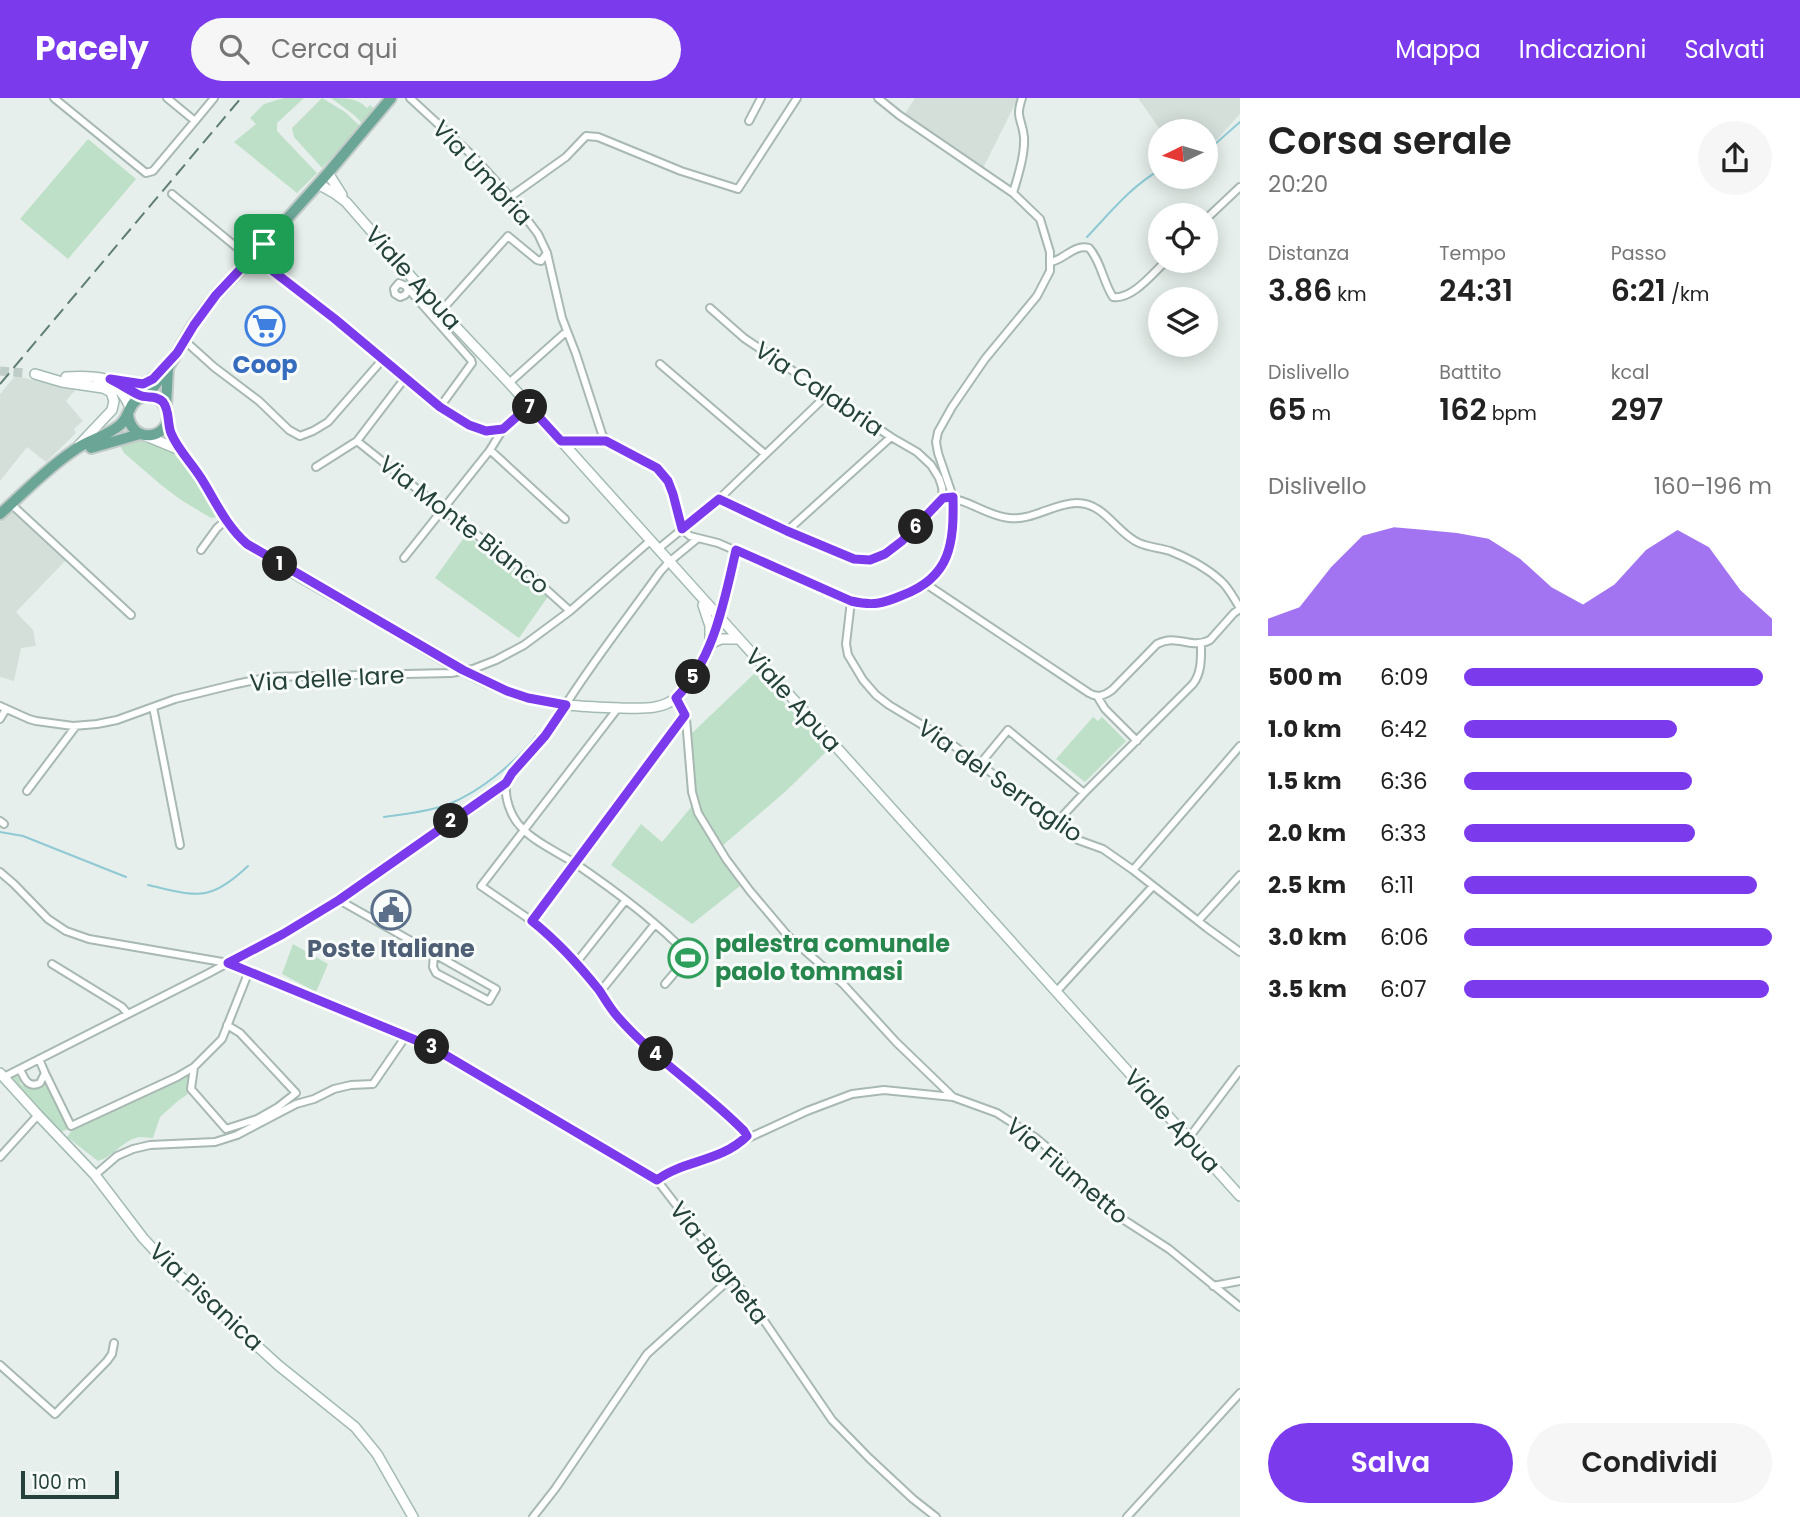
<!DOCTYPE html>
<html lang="it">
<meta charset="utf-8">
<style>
body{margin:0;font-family:Poppins,sans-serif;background:#f6f6f6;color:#222;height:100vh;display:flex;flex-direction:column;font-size:26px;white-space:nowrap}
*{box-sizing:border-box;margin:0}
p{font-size:23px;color:#767676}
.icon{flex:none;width:38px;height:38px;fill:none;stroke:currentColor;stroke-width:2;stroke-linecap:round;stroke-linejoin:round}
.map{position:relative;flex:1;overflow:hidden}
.side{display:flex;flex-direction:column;background:#fff;width:560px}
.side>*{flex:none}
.needle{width:46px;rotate:265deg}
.controls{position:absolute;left:1148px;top:21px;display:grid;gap:14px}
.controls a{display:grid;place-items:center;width:70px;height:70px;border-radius:50%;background:#fff;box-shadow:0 4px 18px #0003;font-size:35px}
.scale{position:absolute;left:21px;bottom:18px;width:98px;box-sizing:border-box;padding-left:7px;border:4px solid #24423a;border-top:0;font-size:19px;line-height:24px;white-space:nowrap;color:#24423a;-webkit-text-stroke:5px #f7fbf9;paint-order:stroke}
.pin{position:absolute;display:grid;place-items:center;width:60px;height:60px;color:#fff;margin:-30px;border-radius:14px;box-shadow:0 4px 10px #0006}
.km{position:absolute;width:35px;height:35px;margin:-18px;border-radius:50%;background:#222;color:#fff;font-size:19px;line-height:35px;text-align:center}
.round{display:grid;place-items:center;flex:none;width:74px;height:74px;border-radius:37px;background:#f6f6f6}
.summary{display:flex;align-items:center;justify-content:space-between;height:119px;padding:0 28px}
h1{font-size:38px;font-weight:600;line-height:52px}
.metrics{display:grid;grid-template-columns:repeat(3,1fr);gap:10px;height:119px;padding:7px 28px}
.metrics div{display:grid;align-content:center}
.metrics b{font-size:30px;font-weight:600}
.metrics small{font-size:19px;font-weight:400}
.metrics p{font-size:19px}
.chart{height:196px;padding:14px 28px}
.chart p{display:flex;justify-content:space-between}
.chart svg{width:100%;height:126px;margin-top:7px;fill:#7c3aed;opacity:.7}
.action{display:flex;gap:14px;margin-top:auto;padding:14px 28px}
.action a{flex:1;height:80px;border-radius:42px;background:#7c3aed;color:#fff;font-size:28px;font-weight:600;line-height:80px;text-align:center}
.action a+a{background:#f6f6f6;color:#222}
ul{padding:0 28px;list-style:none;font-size:23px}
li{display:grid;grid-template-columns:112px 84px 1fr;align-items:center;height:52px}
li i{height:18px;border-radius:9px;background:#7c3aed}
header{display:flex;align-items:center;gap:42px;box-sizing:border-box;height:98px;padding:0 35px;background:#7c3aed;color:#fff}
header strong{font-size:33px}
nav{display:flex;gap:38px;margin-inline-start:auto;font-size:24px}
.search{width:490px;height:63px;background:#f6f6f6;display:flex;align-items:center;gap:18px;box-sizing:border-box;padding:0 24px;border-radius:38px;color:#767676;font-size:26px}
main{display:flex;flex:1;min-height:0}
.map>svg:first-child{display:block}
</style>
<header>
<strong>Pacely</strong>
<div class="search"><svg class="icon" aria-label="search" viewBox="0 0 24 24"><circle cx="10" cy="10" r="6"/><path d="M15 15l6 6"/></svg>Cerca qui</div>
<nav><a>Mappa</a><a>Indicazioni</a><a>Salvati</a></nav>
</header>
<main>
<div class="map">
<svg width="1240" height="1419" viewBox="0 0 1240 1419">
<rect width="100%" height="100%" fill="#e6efeb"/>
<path fill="#d4dfda" d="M915 0H1018L983 70 904 17Z
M1138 0H1240V16L1211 48 1206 51V33H1161Z
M15 278 76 291 66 303 83 323 74 331 76 335 46 364 27 349 0 383V296Z
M14 412 66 462 16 514 33 532 36 548 21 550 14 583 0 579V424Z"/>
<path fill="#bfe0c8" d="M284 0H304L277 25V33L317 75 297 95 234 44 256 26 250 20 264 6Z
M322 0 345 14 361 29 322 70 294 39 292 30Z
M331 0C345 0 358 0 367 10L370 7 376 12 363 26 354 17Z
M88 41 136 81 68 161 20 121Z
M127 342C140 342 153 342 165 349 183 360 213 400 217 419L211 420 181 402 160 386 124 355 118 344Z
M466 437 549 497 519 540 435 480Z
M756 574 828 652 786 693 722 748 699 710 693 687 690 637Z
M1093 619 1098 623 1102 619 1126 643 1085 684 1056 661Z
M692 708 703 730 740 788 692 826 611 767 641 726 662 744Z
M293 846 328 866 316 894 282 876Z
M189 975 186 992 188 996 179 1002 160 1019 153 1040C149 1040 144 1039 140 1039 124 1041 113 1059 98 1063L67 1039 73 1031 174 985Z
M16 977 21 983 20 985 23 988 25 987C33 991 39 990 45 983L68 1031 61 1034 15 986 13 978Z"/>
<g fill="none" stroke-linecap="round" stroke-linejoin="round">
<path stroke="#8ec9d4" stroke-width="2" d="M1206 54 1240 24
M1087 139C1109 116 1131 88 1160 72
M384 719C405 716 428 714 449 706 481 693 515 665 536 638
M0 734 23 738 126 779
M148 787C197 798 209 805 248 768"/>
<path stroke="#bfccc8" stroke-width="9" stroke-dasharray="9 4.5" stroke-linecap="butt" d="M0 273 26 275"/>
<g stroke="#a8b8b2" stroke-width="10">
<path id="street" d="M54 0 146 75 153 73 195 23
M167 0 195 23 214 0
M410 0 475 60 510 99 538 136 547 155 562 220 576 256 602 336 606 343 621 352 652 366 664 377 673 396 682 431 690 438 718 445 851 503 870 507 882 505 912 494 926 486 939 473 948 457 952 447 954 414 953 399 938 355 936 344 938 334 952 309 985 261 1037 198 1050 173V154L1040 121 1013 95 899 17 878 0
M749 23 761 0
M1013 95C1018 78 1025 57 1024 39 1022 20 1015 21 1022 0
M172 96 251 161
M510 99 566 59 586 38 598 39 681 73 738 91 797 0
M1206 121 1240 89
M264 148 265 156 269 170
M1051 164C1065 161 1074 146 1089 150 1101 163 1103 184 1113 199 1132 202 1153 175 1166 163
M246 169 257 168 269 170C292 187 315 204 337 222 367 247 455 332 489 332 506 332 517 319 529 308
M408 193 405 197 400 199 395 196 394 191 399 185 406 188 408 193 411 194 471 262 472 265 440 309
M710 210 744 240 891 339 917 354 931 367 939 380 942 389 943 400
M441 213 508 138 537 162 541 163 547 155
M184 242 214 269 259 303 289 332 300 338 313 333 328 324 383 261
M660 266 765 356
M509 285 567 233
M357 343 442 411 529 476 570 513
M561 343H606
M490 352 565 421
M316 369 357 343 405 280
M719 401 787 433 854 461 870 462 885 456 902 443 943 400C966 399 986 418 1009 420 1032 423 1054 405 1077 405 1105 405 1116 435 1139 445 1148 449 1160 450 1170 453 1188 460 1207 470 1221 483 1229 490 1234 501 1240 510
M11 406 131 517
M787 433 891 339
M658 451 719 401 828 296
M201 452 217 430 226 422
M404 460 490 352 503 331
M926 486 1089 595C1097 600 1104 598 1112 592L1157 546C1177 535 1191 552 1210 542L1234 515 1240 511
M851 503 846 546 848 557 863 582 876 597 889 607 939 637 1004 684 1078 742 1103 751 1133 772 1207 830 1240 854
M720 521 736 452
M1097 598 1105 611 1137 643
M676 601 686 621 692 694 698 715 726 761 750 793 788 838 843 886 896 944 953 999 997 1015 1036 1040 1055 1056 1089 1095 1104 1109 1169 1151 1240 1209
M0 608 29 621 36 623 73 628 97 626 117 622 175 601 236 586 270 579 451 575 473 571 496 562 524 547 570 513 650 443
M153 609 180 747
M618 610 481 788 532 823 546 834 577 866 616 918 639 940 667 965 717 1006 747 1036V1038L744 1042
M0 621 6 611
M980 666 1008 632 1084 695
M27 693 76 628
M0 723 4 726
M1056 725 1084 695 1193 586C1202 574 1201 560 1201 546
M1133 772 1240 648
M0 774 14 786 48 821 66 833 89 841 228 865 376 925 430 948 651 1078 657 1082 756 1211 832 1322 869 1360 913 1401 936 1419
M339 802C391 832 444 861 496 891L489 903 436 875 433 869 434 856
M532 823 685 617
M1198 823 1240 777
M576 865 625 803
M52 866 122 909 128 916
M665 886 689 858C656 823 613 791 573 764 557 754 533 743 521 729 511 719 503 698 507 685 510 670 538 649 547 636 556 624 562 611 570 600 598 557 630 516 660 474L669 464 697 441
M600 894 655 826
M1056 894 1153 788
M194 969 191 991 226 1031 257 1021 278 1009 296 995 240 935 227 927
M20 971C24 980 28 991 40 985L45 975 39 961
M45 975 71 1028 177 979 194 969 222 941 249 873
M4 979 209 875 308 822 394 765 507 685
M1188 1041 1240 972
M0 1059 38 1017
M95 1077 117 1058 133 1051 150 1047 215 1044 237 1037 296 1006 314 1001 334 991 351 987 373 986 406 938
M657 1082 666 1075 721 1056 744 1042 807 1013 852 996 884 992 953 999
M1213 1188 1240 1183
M0 1267 55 1316 107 1263 112 1256 114 1245
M533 1419 555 1391 647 1256 731 1180
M1127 1419 1240 1295"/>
</g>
<g stroke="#a4bbb3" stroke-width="12">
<path id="secondary" d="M328 75 342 97
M318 86 334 95 346 104 441 213 509 285 1240 1098
M35 276 62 284 103 290 111 294 114 303 112 312 79 347
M66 279C99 277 114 280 141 299
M121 283C144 288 148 285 164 269
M98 284C117 287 122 292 130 309
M168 322C173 346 187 359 200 378 215 401 225 427 247 446 289 475 335 498 380 524 426 551 473 584 526 599 557 608 589 609 621 610 640 610 661 613 677 599 697 582 710 545 720 521
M146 338 180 352
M703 507 710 528V546L721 541H738
M0 975 38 1017 95 1077 143 1140 169 1168 278 1267 355 1329 377 1356 413 1419"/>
</g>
<g stroke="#c2cac8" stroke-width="14">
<path id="primary" d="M147 298 168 270 193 227 216 197 251 161 328 75 391 0
M166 308 168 270
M91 350 140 336
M0 416C24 395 46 371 73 353 87 342 106 339 120 327 130 319 128 304 142 299 154 294 167 305 168 317 169 341 132 347 128 317"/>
</g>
<use href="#street" stroke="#fff" stroke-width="6"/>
<use href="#secondary" stroke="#fff" stroke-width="9"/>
<use href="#primary" stroke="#6aa596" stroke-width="10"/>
<path stroke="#5f7d75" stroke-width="2" stroke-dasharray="14 7" stroke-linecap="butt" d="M0 286 241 0"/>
</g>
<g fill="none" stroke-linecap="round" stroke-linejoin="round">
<g stroke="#fff" stroke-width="14">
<path id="route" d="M264 146 265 156 269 170 335 221 440 309 469 327 486 333 503 331 529 308 561 343H606L657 370 668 383 673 396 682 431 719 401 787 433 854 461 870 462 885 456 902 443 943 400 953 399C954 445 951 479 903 497 882 506 873 508 851 503L736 452C724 504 714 561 676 600L685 617 532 823C557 843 579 867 599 892 605 901 610 910 617 918 655 962 704 992 744 1033L747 1038C721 1064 683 1062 657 1082L430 948 228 865 283 836 339 802 506 685 512 675 545 638 566 607 528 600 507 593 463 572 247 446C226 428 215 402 201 380 191 364 178 352 171 335 167 325 170 313 163 304 155 296 147 301 139 297 129 292 120 286 110 281L143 286 153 281 177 255 194 227 216 197Z"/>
</g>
<use href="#route" stroke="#7c3aed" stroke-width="9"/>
</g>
<defs>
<g id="supermarket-ring" transform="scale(2.0125)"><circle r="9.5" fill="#f7fbf9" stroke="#3f7fe0" stroke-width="1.5"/><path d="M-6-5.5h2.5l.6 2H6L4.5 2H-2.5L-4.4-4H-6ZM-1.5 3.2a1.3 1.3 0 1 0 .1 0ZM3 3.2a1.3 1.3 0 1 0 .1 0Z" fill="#3f7fe0"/></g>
<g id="civic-ring" transform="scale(2.0125)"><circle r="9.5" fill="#f7fbf9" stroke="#5c6f8a" stroke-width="1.5"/><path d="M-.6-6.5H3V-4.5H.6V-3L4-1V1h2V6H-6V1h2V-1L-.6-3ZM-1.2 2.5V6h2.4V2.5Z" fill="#5c6f8a"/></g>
<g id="stadium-ring" transform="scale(2.0125)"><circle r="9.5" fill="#f7fbf9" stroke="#2e9e5b" stroke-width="1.5"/><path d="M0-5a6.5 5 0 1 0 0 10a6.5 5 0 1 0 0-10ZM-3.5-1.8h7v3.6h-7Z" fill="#2e9e5b"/></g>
</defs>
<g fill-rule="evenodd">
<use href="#supermarket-ring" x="265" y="228"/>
<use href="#civic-ring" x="391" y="812"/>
<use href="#stadium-ring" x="688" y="860"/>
</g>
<g text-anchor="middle" stroke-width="6" stroke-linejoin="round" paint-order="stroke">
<g font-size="24" fill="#24423a" stroke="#f7fbf9">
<text transform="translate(482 75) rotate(47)" y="8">Via Umbria</text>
<text transform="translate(413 180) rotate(48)" y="8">Viale Apua</text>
<text transform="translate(819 291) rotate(34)" y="8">Via Calabria</text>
<text transform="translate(464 427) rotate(38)" y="8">Via Monte Bianco</text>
<text transform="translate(327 581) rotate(-3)" y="8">Via delle Iare</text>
<text transform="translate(793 602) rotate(48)" y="8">Viale Apua</text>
<text transform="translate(1000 683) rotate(35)" y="8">Via del Serraglio</text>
<text transform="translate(1172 1023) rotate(48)" y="8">Viale Apua</text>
<text transform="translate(1067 1073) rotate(40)" y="8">Via Fiumetto</text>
<text transform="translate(719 1165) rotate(53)" y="8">Via Bugneta</text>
<text transform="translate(206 1199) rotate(43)" y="8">Via Pisanica</text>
</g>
<g font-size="24" font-weight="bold" fill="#366cbe" stroke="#f7fbf9">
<text x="265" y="275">Coop</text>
</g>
<g font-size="24" font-weight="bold" fill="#27864d" stroke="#f7fbf9" text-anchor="start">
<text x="715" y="854">palestra comunale<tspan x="715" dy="28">paolo tommasi</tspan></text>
</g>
<g font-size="24" font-weight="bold" fill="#4e5e75" stroke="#f7fbf9">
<text x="391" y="859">Poste Italiane</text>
</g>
</g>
</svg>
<div class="controls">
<a><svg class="needle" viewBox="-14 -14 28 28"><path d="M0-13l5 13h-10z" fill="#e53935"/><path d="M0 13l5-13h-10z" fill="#767676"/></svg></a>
<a><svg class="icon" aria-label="locate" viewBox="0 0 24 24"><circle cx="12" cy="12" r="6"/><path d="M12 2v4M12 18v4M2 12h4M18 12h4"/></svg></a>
<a><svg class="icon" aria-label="layers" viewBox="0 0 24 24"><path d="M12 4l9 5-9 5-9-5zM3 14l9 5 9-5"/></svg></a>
</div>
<div class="scale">100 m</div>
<div class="pin" style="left:264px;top:146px;background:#1e9e55"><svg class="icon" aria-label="arrive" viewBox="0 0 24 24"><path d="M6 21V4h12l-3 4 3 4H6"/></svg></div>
<b class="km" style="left:280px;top:466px">1</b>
<b class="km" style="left:451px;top:723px">2</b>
<b class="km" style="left:432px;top:949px">3</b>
<b class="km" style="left:656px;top:956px">4</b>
<b class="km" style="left:693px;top:579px">5</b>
<b class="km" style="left:916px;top:429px">6</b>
<b class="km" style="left:530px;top:309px">7</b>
</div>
<section class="side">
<div class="summary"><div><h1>Corsa serale</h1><p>20:20</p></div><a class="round"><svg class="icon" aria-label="share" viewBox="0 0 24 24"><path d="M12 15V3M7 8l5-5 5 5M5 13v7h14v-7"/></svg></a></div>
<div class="metrics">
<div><p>Distanza</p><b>3.86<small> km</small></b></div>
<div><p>Tempo</p><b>24:31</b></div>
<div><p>Passo</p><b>6:21<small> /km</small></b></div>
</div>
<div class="metrics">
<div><p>Dislivello</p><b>65<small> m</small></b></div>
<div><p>Battito</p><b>162<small> bpm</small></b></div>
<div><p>kcal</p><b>297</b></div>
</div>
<div class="chart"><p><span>Dislivello</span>160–196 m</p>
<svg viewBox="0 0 160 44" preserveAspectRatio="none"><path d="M0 44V38L10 34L20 20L30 9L40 6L50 7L60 8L70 10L80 17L90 27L100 33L110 26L120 14L130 7L140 13L150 28L160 38V44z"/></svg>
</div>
<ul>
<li><b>500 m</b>6:09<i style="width:97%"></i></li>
<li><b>1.0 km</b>6:42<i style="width:69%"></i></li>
<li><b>1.5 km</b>6:36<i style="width:74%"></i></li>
<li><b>2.0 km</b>6:33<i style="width:75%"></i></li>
<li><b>2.5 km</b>6:11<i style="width:95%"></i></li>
<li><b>3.0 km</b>6:06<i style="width:100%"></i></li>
<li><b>3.5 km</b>6:07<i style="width:99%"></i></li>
</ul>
<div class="action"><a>Salva</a><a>Condividi</a></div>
</section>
</main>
